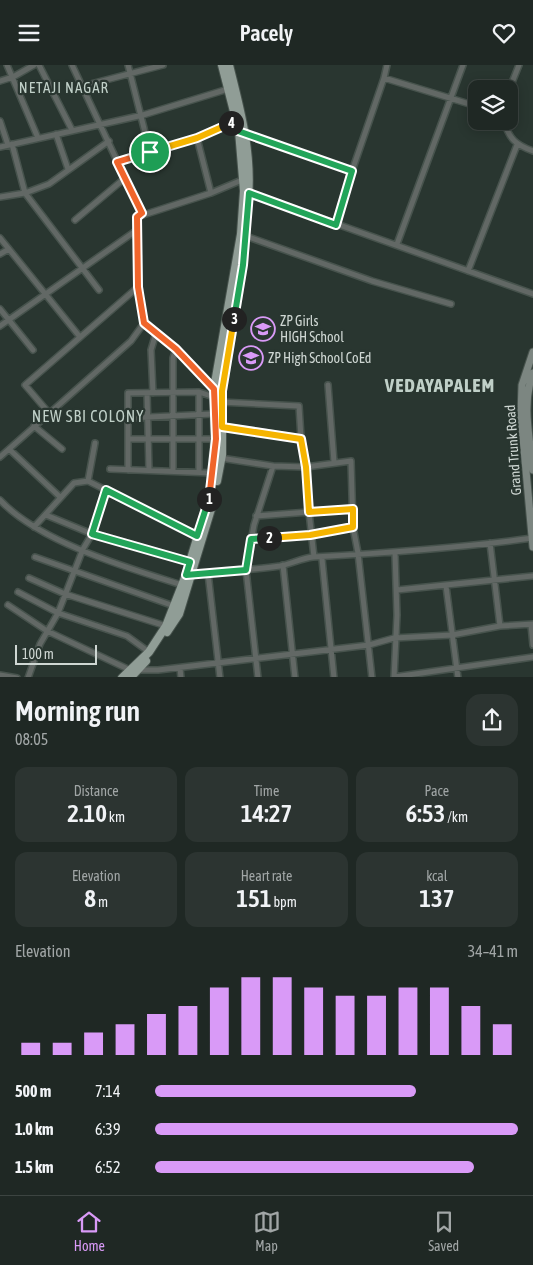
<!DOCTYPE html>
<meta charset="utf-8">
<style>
body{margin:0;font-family:"Asap Condensed",sans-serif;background:#2c3431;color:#f1f3f6;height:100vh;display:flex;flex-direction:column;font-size:19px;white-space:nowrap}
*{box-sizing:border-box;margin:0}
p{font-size:16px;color:#a1a6a6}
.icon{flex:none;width:28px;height:28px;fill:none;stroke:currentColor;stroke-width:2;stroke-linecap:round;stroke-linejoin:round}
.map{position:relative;height:612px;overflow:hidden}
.panel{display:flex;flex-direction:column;background:#1f2824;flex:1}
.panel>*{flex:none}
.fabs{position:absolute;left:468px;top:15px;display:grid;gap:10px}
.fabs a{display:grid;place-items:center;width:50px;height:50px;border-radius:10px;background:#1f2824;box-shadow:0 2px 12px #0003,0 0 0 1px #3c4441;font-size:25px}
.scale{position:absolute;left:15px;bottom:12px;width:82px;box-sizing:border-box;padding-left:5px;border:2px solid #cfd7d3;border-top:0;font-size:14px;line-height:18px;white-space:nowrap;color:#cfd7d3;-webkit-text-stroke:4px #293630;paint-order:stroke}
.pin{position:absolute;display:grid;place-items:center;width:42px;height:42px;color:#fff;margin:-21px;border:2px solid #fff;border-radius:50%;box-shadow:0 1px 5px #0007}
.km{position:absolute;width:25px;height:25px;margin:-12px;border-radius:50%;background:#222;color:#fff;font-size:14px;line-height:25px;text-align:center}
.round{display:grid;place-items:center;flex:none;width:52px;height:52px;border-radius:15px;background:#2c3431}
.headline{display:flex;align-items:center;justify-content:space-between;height:85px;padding:0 15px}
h1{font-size:28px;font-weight:600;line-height:38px}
.metrics{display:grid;grid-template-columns:repeat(3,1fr);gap:8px;height:85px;padding:5px 15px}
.metrics div{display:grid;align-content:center;border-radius:12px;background:#2c3431;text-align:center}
.metrics b{font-size:25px;font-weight:600}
.metrics small{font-size:14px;font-weight:400}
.metrics p{font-size:14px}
.chart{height:140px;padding:10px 15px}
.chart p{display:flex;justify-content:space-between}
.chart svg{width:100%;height:90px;margin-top:5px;stroke:#d99af7;stroke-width:6}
ul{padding:0 15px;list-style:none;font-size:16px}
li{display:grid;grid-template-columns:80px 60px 1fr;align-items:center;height:38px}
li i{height:12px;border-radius:6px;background:#d99af7}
header{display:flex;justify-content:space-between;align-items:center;height:65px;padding:0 15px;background:#1f2824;font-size:22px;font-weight:600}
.menu{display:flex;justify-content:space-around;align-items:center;height:70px;border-top:1px solid #3c4441;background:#1f2824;font-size:14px;color:#a1a6a6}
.menu a{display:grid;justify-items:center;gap:2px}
.menu .on{color:#d99af7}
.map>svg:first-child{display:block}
</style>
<header><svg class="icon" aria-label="menu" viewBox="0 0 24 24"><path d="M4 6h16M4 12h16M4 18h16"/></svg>Pacely<svg class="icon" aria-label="heart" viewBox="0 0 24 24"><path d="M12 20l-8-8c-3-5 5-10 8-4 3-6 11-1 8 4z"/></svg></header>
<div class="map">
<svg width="533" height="613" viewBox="0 0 533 613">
<rect width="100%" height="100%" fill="#293630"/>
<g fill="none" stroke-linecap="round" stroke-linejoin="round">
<g stroke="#47534d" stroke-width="8">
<path id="minor" d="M7 0 38 73
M39 0 72 65
M72 0 142 149
M128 0 150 87
M384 13 387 0
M0 16 13 12 34 0
M83 21 163 0
M509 25 519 0
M0 56 8 80
M504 56C509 74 516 80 533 86
M243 67 352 106 384 13 476 41
M56 69 68 104
M197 73 211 128
M12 79 25 128 99 225
M0 82 143 50 228 24
M117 97 197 73 236 56
M247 127 533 229
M0 132 25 128 49 119 109 76
M75 155 125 113
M336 159 352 106
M243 170 372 216 451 239
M0 173 80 272
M397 179 463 0
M0 189 9 184
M468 206 517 80
M0 244 33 285
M0 261 137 165
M176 284 144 258 138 222 137 152 211 128 242 115
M328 320 334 397
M199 327V407
M147 328 149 405
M153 328 151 285 156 268
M220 337 299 341 301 373
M49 348 25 320 138 222
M128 353 213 349
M34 361 62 384
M219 361 301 373 306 402 309 447 353 443
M128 374H215
M9 384 59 431
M0 392 131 276 144 258
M214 392 273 401 306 402 351 396 353 462 358 488 372 613
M110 404 213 408
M128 405V328L199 327 214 332
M173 406V293L176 284 214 324
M88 416 95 378
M0 435C39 477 128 503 182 520
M46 450 92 469 190 497
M256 451 309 447 314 492
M34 462 74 418 88 416 197 471
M251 474 310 470 353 462
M490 478 500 561
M35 492 174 541
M322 494 334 613
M283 500 295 613
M208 508 220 613
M189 510C219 507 250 505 280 501 291 499 302 493 313 492 386 488 460 483 533 473
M29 513 65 529 166 561
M446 521 458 613
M397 525 533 511
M18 527 58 548 127 571 149 587
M8 540 47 566 130 605H158L369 580 394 573 452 570 500 561 533 559
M531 560 533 580
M180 603 181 613
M0 610 17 613
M394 612 533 592
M28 613 40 579 58 548 83 484 92 469 106 425
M258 613 246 505 254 460 273 401
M394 613 397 550 395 488"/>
</g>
<g stroke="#47534d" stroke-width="9">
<path id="secondary" d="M533 287 522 320 521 351 533 482
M533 308C521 339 530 374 533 405"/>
</g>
<g stroke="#47534d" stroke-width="10">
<path id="primary" d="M229 0C240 44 252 87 248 133
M217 416 222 390V326L243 200 246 165
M167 567 179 549 211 444
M122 613 149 587 166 561 186 510 210 431 215 374 214 324 241 169 244 126 239 66 222 0
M130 613 146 596"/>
</g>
<use href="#minor" stroke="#626865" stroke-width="5"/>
<use href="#secondary" stroke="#7c8681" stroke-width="7"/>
<use href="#primary" stroke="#909d96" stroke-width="8"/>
</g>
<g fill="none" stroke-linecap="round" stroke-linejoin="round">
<g stroke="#fff" stroke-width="10">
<path id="split-1" d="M150 87 117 97 142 148 137 152 138 222 144 258 176 284 214 324 216 374 209 434"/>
</g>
<g stroke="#fff" stroke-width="10">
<path id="split-2" d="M209 434 197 471 106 425 92 469 190 497 186 510 246 505 251 474 269 473"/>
</g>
<g stroke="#fff" stroke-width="10">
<path id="split-3" d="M234 254 222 326V362L301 374 306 402 309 447 353 444V462L310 470 269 473"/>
</g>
<g stroke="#fff" stroke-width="10">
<path id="split-4" d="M231 58 236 56 238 66 352 106 336 160 249 128 243 200 234 254"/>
</g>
<g stroke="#fff" stroke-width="10">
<path id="split-5" d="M150 87 197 73 231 58"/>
</g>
<use href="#split-1" stroke="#f0652b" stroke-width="6"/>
<use href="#split-2" stroke="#22a559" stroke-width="6"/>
<use href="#split-3" stroke="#f5b400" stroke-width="6"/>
<use href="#split-4" stroke="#22a559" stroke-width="6"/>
<use href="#split-5" stroke="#f5b400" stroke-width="6"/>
</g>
<defs>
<g id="school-ring" transform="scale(1.25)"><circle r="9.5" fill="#293630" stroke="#d99af7" stroke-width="1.5"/><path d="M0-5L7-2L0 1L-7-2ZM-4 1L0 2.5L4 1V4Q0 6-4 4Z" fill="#d99af7"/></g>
</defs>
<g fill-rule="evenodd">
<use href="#school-ring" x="263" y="264"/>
<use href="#school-ring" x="251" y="293"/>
</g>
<g text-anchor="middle" stroke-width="4.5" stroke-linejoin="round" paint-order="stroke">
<g font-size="14" fill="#cfd7d3" stroke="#293630" text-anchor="start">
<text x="280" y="261">ZP Girls<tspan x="280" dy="16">HIGH School</tspan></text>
<text x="268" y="298">ZP High School CoEd</text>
</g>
<g font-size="14" fill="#cfd7d3" stroke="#293630">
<text transform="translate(513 385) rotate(-94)" y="5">Grand Trunk Road</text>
</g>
<g font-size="15" letter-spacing="1" fill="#c0d0c8" stroke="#293630">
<text x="64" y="28">NETAJI NAGAR</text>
</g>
<g font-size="16" letter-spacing="1" fill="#c0d0c8" stroke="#293630">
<text x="88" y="357">NEW SBI COLONY</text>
</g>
<g font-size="19" font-weight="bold" letter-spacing="1" fill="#c0d0c8" stroke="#293630">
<text x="440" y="327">VEDAYAPALEM</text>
</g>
</g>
</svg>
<div class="fabs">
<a><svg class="icon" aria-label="layers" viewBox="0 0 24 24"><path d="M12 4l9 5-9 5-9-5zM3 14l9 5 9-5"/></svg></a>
</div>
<div class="scale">100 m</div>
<div class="pin" style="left:150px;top:87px;background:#1e9e55"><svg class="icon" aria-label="arrive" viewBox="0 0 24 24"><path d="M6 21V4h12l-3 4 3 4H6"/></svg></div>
<b class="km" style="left:209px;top:434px">1</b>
<b class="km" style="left:269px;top:473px">2</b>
<b class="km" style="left:234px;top:254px">3</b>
<b class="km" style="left:231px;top:58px">4</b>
</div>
<section class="panel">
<div class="headline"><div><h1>Morning run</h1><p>08:05</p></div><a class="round"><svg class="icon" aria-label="share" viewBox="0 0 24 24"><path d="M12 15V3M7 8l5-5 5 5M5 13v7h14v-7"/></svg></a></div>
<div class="metrics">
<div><p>Distance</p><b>2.10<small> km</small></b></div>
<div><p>Time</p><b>14:27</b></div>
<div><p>Pace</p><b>6:53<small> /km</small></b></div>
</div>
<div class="metrics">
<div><p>Elevation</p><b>8<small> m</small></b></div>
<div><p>Heart rate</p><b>151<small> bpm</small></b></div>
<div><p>kcal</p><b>137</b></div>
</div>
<div class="chart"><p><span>Elevation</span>34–41 m</p>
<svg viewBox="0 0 160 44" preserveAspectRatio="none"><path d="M5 44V38M15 44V38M25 44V33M35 44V29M45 44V24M55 44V20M65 44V11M75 44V6M85 44V6M95 44V11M105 44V15M115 44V15M125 44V11M135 44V11M145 44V20M155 44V29"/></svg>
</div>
<ul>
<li><b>500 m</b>7:14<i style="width:72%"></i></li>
<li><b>1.0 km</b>6:39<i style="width:100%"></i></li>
<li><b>1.5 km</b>6:52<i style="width:88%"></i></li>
</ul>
</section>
<nav class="menu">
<a class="on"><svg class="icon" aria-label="home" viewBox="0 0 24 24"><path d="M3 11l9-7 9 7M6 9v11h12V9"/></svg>Home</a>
<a><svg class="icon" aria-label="map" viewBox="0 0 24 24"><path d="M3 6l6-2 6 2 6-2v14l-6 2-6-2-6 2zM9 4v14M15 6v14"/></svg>Map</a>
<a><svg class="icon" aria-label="saved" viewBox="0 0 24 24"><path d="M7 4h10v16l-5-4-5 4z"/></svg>Saved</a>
</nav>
